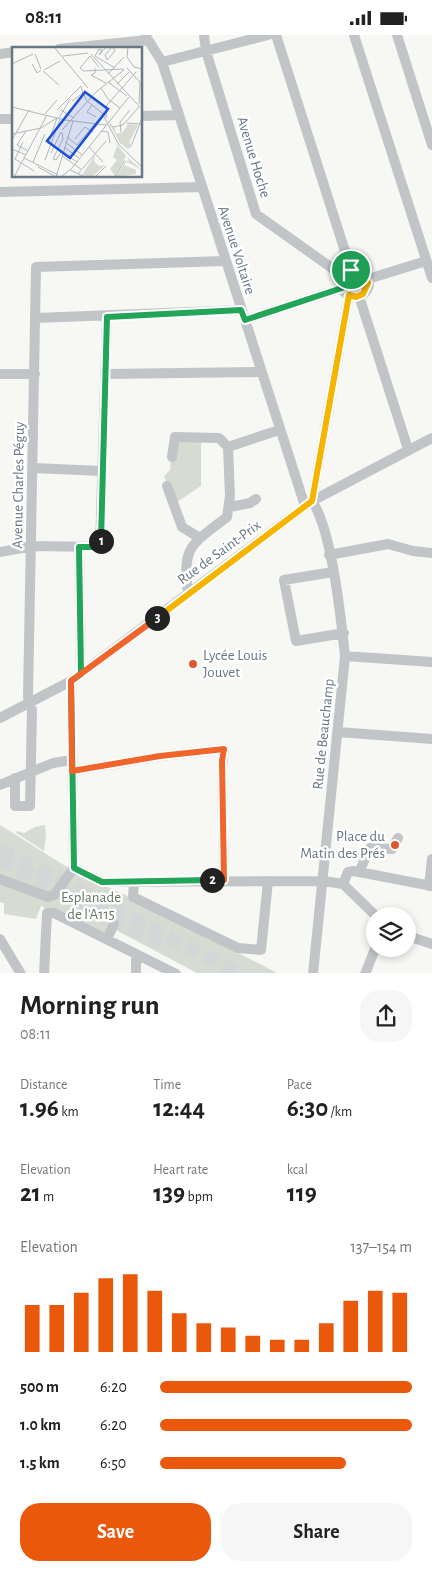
<!DOCTYPE html>
<meta charset="utf-8">
<style>
body{margin:0;font-family:"Alegreya Sans",sans-serif;background:#f6f6f6;color:#222;height:100vh;display:flex;flex-direction:column;font-size:19px;white-space:nowrap}
*{box-sizing:border-box;margin:0}
p{font-size:16px;color:#767676}
.icon{flex:none;width:28px;height:28px;fill:none;stroke:currentColor;stroke-width:2;stroke-linecap:round;stroke-linejoin:round}
.map{position:relative;height:938px;overflow:hidden}
.drawer{display:flex;flex-direction:column;background:#fff;flex:1}
.drawer>*{flex:none}
.buttons{position:absolute;left:366px;top:872px;display:grid;gap:10px}
.buttons a{display:grid;place-items:center;width:50px;height:50px;border-radius:50%;background:#fff;box-shadow:0 2px 8px #0003;font-size:25px}
.pin{position:absolute;display:grid;place-items:center;width:42px;height:42px;color:#fff;margin:-21px;border:2px solid #fff;border-radius:50%;box-shadow:0 1px 5px #0007}
.km{position:absolute;width:25px;height:25px;margin:-12px;border-radius:50%;background:#222;color:#fff;font-size:14px;line-height:25px;text-align:center}
.round{display:grid;place-items:center;flex:none;width:52px;height:52px;border-radius:20px;background:#f6f6f6}
.head{display:flex;align-items:center;justify-content:space-between;height:85px;padding:0 20px}
h1{font-size:28px;font-weight:700;line-height:38px}
.figures{display:grid;grid-template-columns:repeat(3,1fr);gap:8px;height:85px;padding:5px 20px}
.figures div{display:grid;align-content:center}
.figures b{font-size:25px;font-weight:700}
.figures small{font-size:14px;font-weight:400}
.figures p{font-size:14px}
.chart{height:140px;padding:10px 20px}
.chart p{display:flex;justify-content:space-between}
.chart svg{width:100%;height:90px;margin-top:5px;stroke:#ea580c;stroke-width:6}
.primary-button{display:flex;gap:10px;margin-top:auto;padding:10px 20px}
.primary-button a{flex:1;height:58px;border-radius:20px;background:#ea580c;color:#fff;font-size:20px;font-weight:700;line-height:58px;text-align:center}
.primary-button a+a{background:#f6f6f6;color:#222}
ul{padding:0 20px;list-style:none;font-size:16px}
li{display:grid;grid-template-columns:80px 60px 1fr;align-items:center;height:38px}
li i{height:12px;border-radius:6px;background:#ea580c}
.status{display:flex;justify-content:space-between;align-items:center;height:35px;padding:0 25px;background:#fff;direction:ltr}
.status svg{height:14px;fill:currentColor}
.map>svg:first-child{display:block}
</style>
<div class="status"><b>08:11</b><svg viewBox="0 0 49 12"><path d="M0 12V9h3v3zM5 12V6h3v6zM10 12V3h3v9zM15 12V0h3v12zM26 1h20v11H26zM47 4h2v5h-2z"/></svg></div>
<div class="map">
<svg width="432" height="939" viewBox="0 0 432 939">
<rect width="100%" height="100%" fill="#f7f7f4"/>
<path fill="#d7dcd3" d="M201 403V451L174 469 164 441 170 435 171 423 180 406Z
M0 790 75 837 132 863 277 938H197L112 893 107 903 41 871 36 884 4 879V868L0 867Z
M45 790 46 801 44 816 16 798 17 796 24 798 35 792Z"/>
<g fill="none" stroke-linecap="round" stroke-linejoin="round">
<path stroke="#d3d7d8" stroke-width="14" stroke-dasharray="14 7" stroke-linecap="butt" d="M0 815 241 939
M0 825 166 911"/>
<path stroke="#c1c5c8" stroke-width="10" d="M145 0 162 27 305 471
M204 0 206 16 256 179 343 241
M276 0 351 235
M354 0 432 243
M397 0 432 110
M59 14 148 5
M0 19 14 17
M162 27 268 0
M141 81 178 80
M0 84H14
M0 157 201 152
M341 248a14 14 0 1 1 28 0a14 14 0 1 1-28 0Z
M368 244 426 226
M359 261 408 414
M36 283 241 275
M245 285 342 253
M0 339H35
M105 339 261 337
M172 422 175 402 219 403 228 412
M33 433 102 436
M167 451 182 492 200 503
M230 472 250 468 256 464
M79 512 81 639
M0 517 32 511 100 512 107 282
M329 520 388 509 413 516 432 518
M333 537 284 545 296 606 344 598
M188 559C182 510 191 510 227 482L230 461 228 412 279 395
M345 621 432 627
M71 646 74 833
M0 683 71 646 312 466 432 403
M338 697 432 704
M72 736 161 721 224 714 222 731 224 845
M15 743V771H30L32 675 28 662 36 232 225 226
M0 750 53 728 72 725
M74 833 102 847 324 846 343 849 376 881
M359 837 370 813 392 814 398 803
M0 844 48 862 54 860 74 833
M134 847 133 862 238 913 261 915 268 846
M343 849 348 837 354 836 432 851
M429 851 432 824
M408 901 432 909
M0 904 21 939
M107 904 114 889
M44 939 47 878H54L176 939
M136 939V919
M313 939 345 621C341 584 332 495 312 466L349 260
M365 939 375 914"/>
</g>
<g fill="none" stroke-linecap="round" stroke-linejoin="round">
<g stroke="#fff" stroke-width="10">
<path id="split-1" d="M101 506 107 282 241 275 245 285 342 253 343 241 351 235"/>
</g>
<g stroke="#fff" stroke-width="10">
<path id="split-2" d="M101 506 100 512H79L81 639 71 646 74 833 102 847 212 845"/>
</g>
<g stroke="#fff" stroke-width="10">
<path id="split-3" d="M157 583 71 646 72 736 160 721 224 714 222 726 224 845H212"/>
</g>
<g stroke="#fff" stroke-width="10">
<path id="split-4" d="M157 583 312 466 349 260 356 262 363 259 368 248 363 237 351 235"/>
</g>
<use href="#split-1" stroke="#22a559" stroke-width="6"/>
<use href="#split-2" stroke="#22a559" stroke-width="6"/>
<use href="#split-3" stroke="#f0652b" stroke-width="6"/>
<use href="#split-4" stroke="#f5b400" stroke-width="6"/>
</g>
<g fill="#de582d" stroke="#fff" stroke-width="2">
<circle cx="193" cy="629" r="5"/>
<circle cx="395" cy="810" r="5"/>
</g>
<g text-anchor="middle" stroke-width="5" stroke-linejoin="round" paint-order="stroke">
<g font-size="15" fill="#677784" stroke="#fff">
<text transform="translate(254 122) rotate(73)" y="5">Avenue Hoche</text>
<text transform="translate(237 215) rotate(72)" y="5">Avenue Voltaire</text>
<text transform="translate(18 450) rotate(-89)" y="5">Avenue Charles Péguy</text>
<text transform="translate(219 517) rotate(-36)" y="5">Rue de Saint-Prix</text>
<text transform="translate(323 699) rotate(-84)" y="5">Rue de Beauchamp</text>
</g>
<g font-size="15" fill="#677784" stroke="#fff" text-anchor="start">
<text x="203" y="625">Lycée Louis<tspan x="203" dy="17">Jouvet</tspan></text>
<text x="385" y="806" text-anchor="end">Place du<tspan x="385" dy="17">Matin des Prés</tspan></text>
</g>
<g font-size="15" fill="#667762" stroke="#fff">
<text x="91" y="867">Esplanade<tspan x="91" dy="17">de l'A115</tspan></text>
</g>
</g>
<g transform="translate(12 12)">
<rect width="130" height="130" fill="#f7f7f4"/>
<path d="M97 76 103 81 104 87 111 85 116 77 126 78 117 96 121 98 119 102 120 99 116 102 108 96ZM102 94 114 109 103 129 98 122 105 113 101 110 105 99ZM83 108 82 114 87 119 93 118 80 130 70 128ZM115 110 130 123 115 115 112 118 124 123V127L104 130 114 114H117Z" fill="#d7dcd3"/>
<path fill="none" stroke="#b0b8bd" stroke-width="1" d="M42 0 76 41M100 0 93 8 95 13 103 4 101 0M116 0 115 10 122 20 130 22M90 3 87 2 83 9 103 21M90 3 87 8 94 0M23 7 29 22M79 7 128 60M51 9 76 6M0 17 21 7M20 17 25 26 29 23M87 20 78 9 68 21 72 24 112 22M83 21V26L79 28 94 36M115 21 128 35 127 57M32 23 48 14M31 24 47 38M96 27 112 10M96 35 115 49M105 37 117 25M89 41 96 52 108 61M60 54 71 46 75 54 95 70M80 58 75 65 84 70M0 60 53 73 94 78M45 63 69 39 71 46M49 63 62 71M33 67 45 53M92 70 107 98 130 120M47 71 58 52M94 71 95 58 124 25M115 76 130 77M98 77 101 80 111 78 127 60M50 83 84 45 112 23M14 84 5 98 16 104M89 84 96 85 98 96M109 85 108 75 118 63M0 87 29 81 45 71M55 90 65 98 87 72M63 92 73 80 81 85M0 93 17 63M11 95 3 112 22 124M53 95 70 108M36 97 45 71M120 97 130 71M52 100 67 111M77 100 91 115M0 102 14 108M49 105 44 113 41 112 51 92 50 85M50 105 65 115M39 106 49 85M50 109 69 122M12 111 46 128M33 113 48 72M21 115 33 87M26 120 44 130M58 123 73 130M66 127 94 94M2 130 35 68M44 130 61 74M49 130 60 121 117 50M83 130 94 119M103 130 113 113"/>
<path fill="#1d4ed8" fill-opacity="0.15" stroke="#1d4ed8" stroke-width="2.5" d="M73 45 96 62 58 111 35 94Z"/>
<rect width="130" height="130" fill="none" stroke="#677784" stroke-width="2.5"/>
</g>
</svg>
<div class="buttons">
<a><svg class="icon" aria-label="layers" viewBox="0 0 24 24"><path d="M12 4l9 5-9 5-9-5zM3 14l9 5 9-5"/></svg></a>
</div>
<div class="pin" style="left:351px;top:235px;background:#1e9e55"><svg class="icon" aria-label="arrive" viewBox="0 0 24 24"><path d="M6 21V4h12l-3 4 3 4H6"/></svg></div>
<b class="km" style="left:101px;top:506px">1</b>
<b class="km" style="left:212px;top:845px">2</b>
<b class="km" style="left:157px;top:583px">3</b>
</div>
<section class="drawer">
<div class="head"><div><h1>Morning run</h1><p>08:11</p></div><a class="round"><svg class="icon" aria-label="share" viewBox="0 0 24 24"><path d="M12 15V3M7 8l5-5 5 5M5 13v7h14v-7"/></svg></a></div>
<div class="figures">
<div><p>Distance</p><b>1.96<small> km</small></b></div>
<div><p>Time</p><b>12:44</b></div>
<div><p>Pace</p><b>6:30<small> /km</small></b></div>
</div>
<div class="figures">
<div><p>Elevation</p><b>21<small> m</small></b></div>
<div><p>Heart rate</p><b>139<small> bpm</small></b></div>
<div><p>kcal</p><b>119</b></div>
</div>
<div class="chart"><p><span>Elevation</span>137–154 m</p>
<svg viewBox="0 0 160 44" preserveAspectRatio="none"><path d="M5 44V21M15 44V21M25 44V15M35 44V8M45 44V6M55 44V14M65 44V25M75 44V30M85 44V32M95 44V36M105 44V38M115 44V38M125 44V30M135 44V19M145 44V14M155 44V15"/></svg>
</div>
<ul>
<li><b>500 m</b>6:20<i style="width:100%"></i></li>
<li><b>1.0 km</b>6:20<i style="width:100%"></i></li>
<li><b>1.5 km</b>6:50<i style="width:74%"></i></li>
</ul>
<div class="primary-button"><a>Save</a><a>Share</a></div>
</section>
